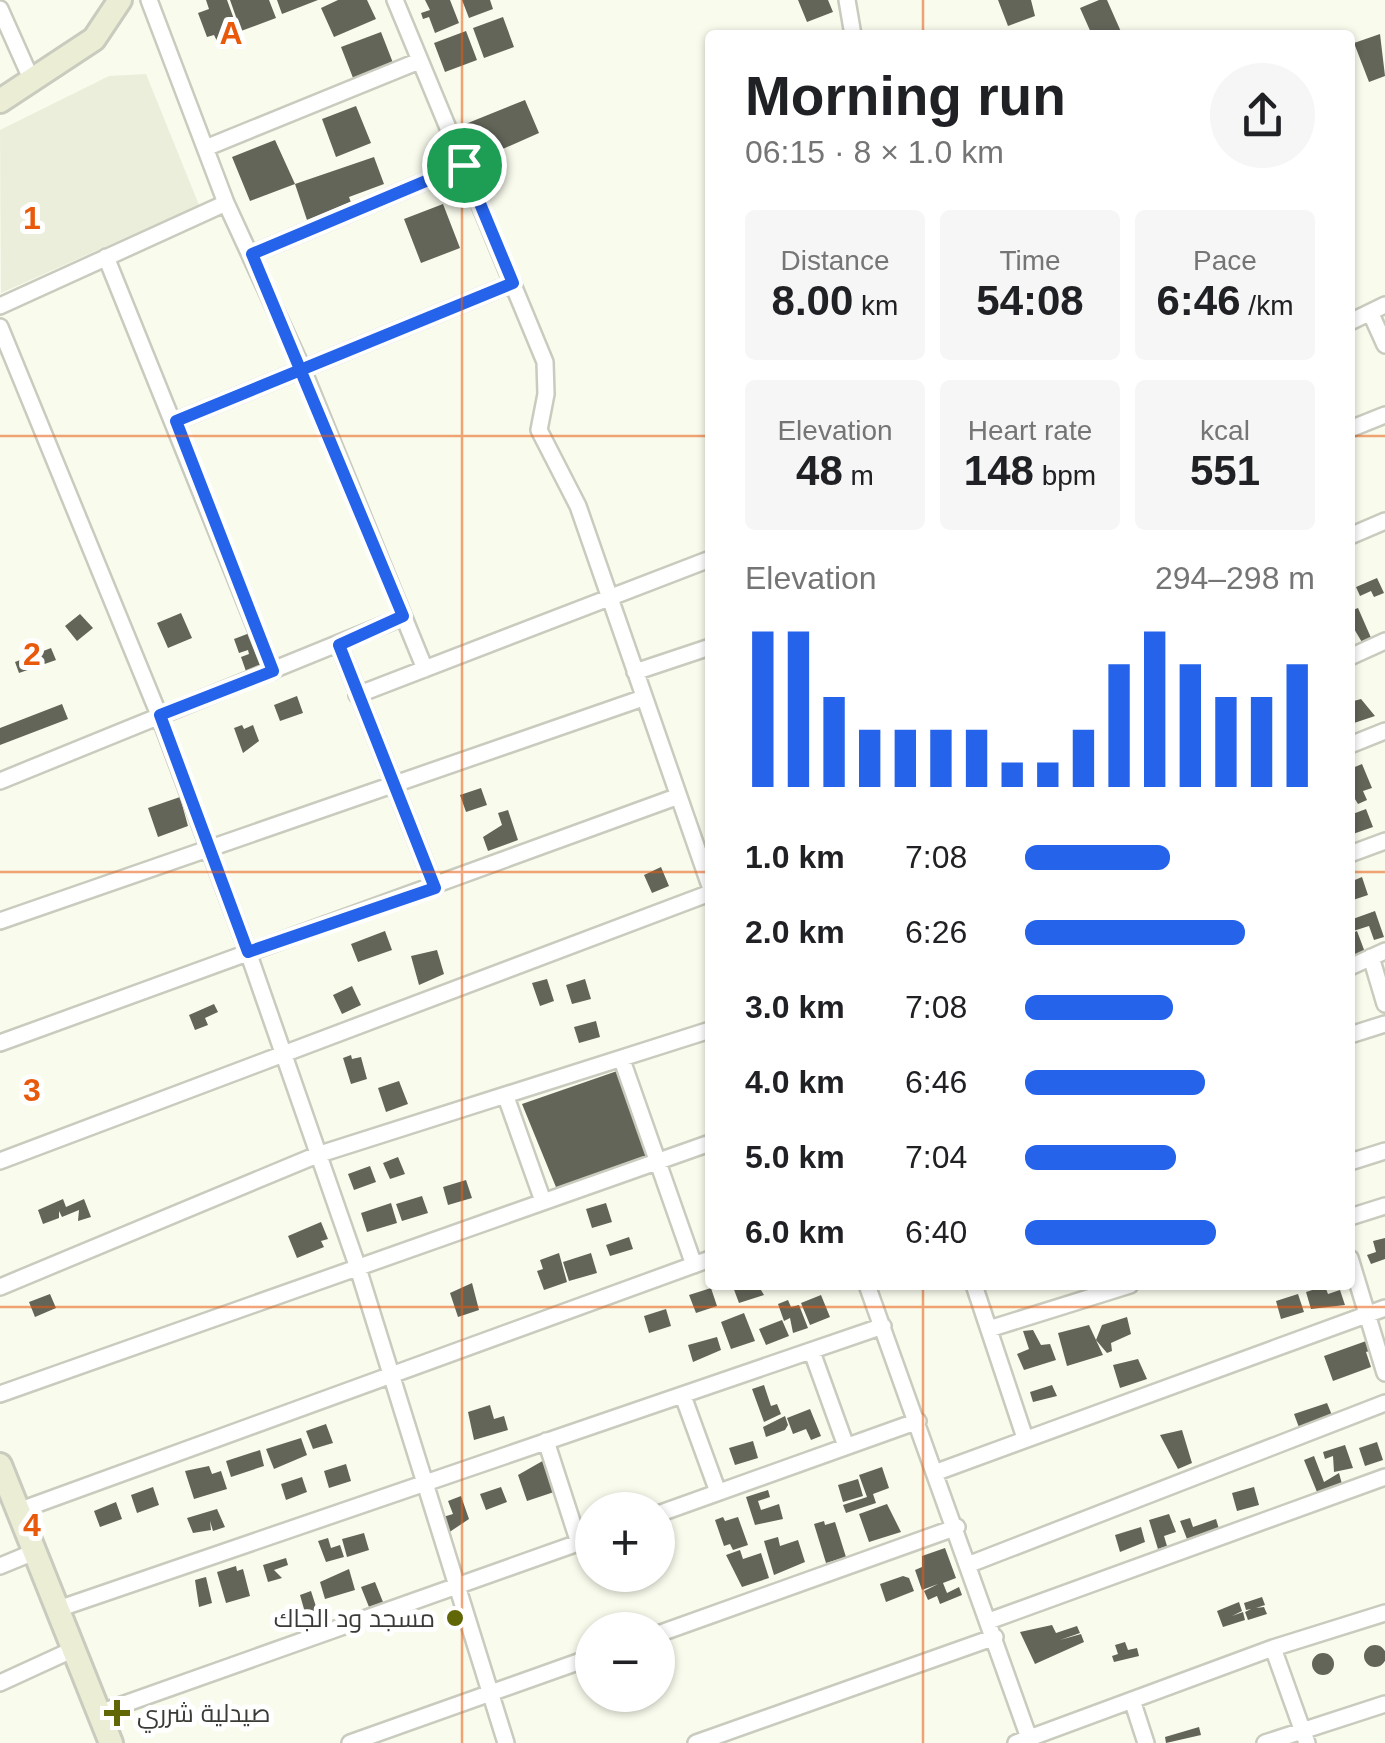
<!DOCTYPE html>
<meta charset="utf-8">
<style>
body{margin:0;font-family:Helvetica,Cairo,sans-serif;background:#f6f6f6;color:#202124;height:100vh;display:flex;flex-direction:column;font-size:38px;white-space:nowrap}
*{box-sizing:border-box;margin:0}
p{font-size:32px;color:#757577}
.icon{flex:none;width:55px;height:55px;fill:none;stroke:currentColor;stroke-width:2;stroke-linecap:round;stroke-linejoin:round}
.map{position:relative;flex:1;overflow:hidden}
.side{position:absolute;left:705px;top:30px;width:650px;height:1260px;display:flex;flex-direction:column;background:#fff;border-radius:10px;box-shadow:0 2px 8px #0004}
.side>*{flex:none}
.tools{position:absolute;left:575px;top:1492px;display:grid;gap:20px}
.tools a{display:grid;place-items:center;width:100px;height:100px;border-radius:50%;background:#fff;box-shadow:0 2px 8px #0004;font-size:50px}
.pin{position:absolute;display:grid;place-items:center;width:85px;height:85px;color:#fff;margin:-42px;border:5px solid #fff;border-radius:50%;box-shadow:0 2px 10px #0007}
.round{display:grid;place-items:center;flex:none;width:105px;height:105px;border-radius:52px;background:#f6f6f6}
.overview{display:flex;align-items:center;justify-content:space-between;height:170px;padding:0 40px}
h1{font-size:55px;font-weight:800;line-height:75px}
.metrics{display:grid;grid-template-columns:repeat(3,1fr);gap:15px;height:170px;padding:10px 40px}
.metrics div{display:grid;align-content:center;border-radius:10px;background:#f6f6f6;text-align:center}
.metrics b{font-size:42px;font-weight:800}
.metrics small{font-size:28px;font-weight:400}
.metrics p{font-size:28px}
.chart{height:280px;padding:20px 40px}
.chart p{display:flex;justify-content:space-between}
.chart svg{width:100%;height:180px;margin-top:10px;stroke:#2563eb;stroke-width:6}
ul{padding:0 40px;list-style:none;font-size:32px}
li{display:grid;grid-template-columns:160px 120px 1fr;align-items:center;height:75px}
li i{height:25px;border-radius:12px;background:#2563eb}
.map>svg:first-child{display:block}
</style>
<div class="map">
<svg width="1385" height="1743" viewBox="0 0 1385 1743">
<rect width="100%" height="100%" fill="#f9fbed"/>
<path fill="#ebeeda" d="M146 74 199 205 1 293 0 130 109 76Z"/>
<path fill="#636559" d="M206 0H227L239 33 217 41 214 35 207 37 198 13 209 9Z
M230 0H269L276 18 241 31Z
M277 0H318L282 14Z
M338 0H367L376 19 334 37 321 8Z
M425 0H450L459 23 435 33 429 17 423 19 421 13 430 10Z
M462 0H490L493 9 469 18Z
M798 0H828L833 12 807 22Z
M998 0H1031L1035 16 1008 26Z
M1099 0H1107L1122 34 1092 35 1080 8Z
M503 17 514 47 484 58 473 28Z
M466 31 477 60 445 72 434 43Z
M381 32 395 68 355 83 341 47Z
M1380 34 1385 76 1369 82 1354 43Z
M525 100 539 133 478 160 463 125Z
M356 106 371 143 336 157 322 119Z
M275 140 295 184 250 201 232 157Z
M374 157 384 184 349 197 353 208 308 223 295 184Z
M443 204 460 248 421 263 404 219Z
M1377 578 1384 593 1374 597 1371 591 1360 596 1356 587Z
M1358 608 1372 640 1363 644 1350 622V611Z
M181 613 192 638 168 648 157 623Z
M80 614 93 628 77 641 65 626Z
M255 631 269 669 248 677 241 657 249 654 248 650 239 653 234 639Z
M51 648 56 660 19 673 15 662Z
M297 696 303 713 280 721 274 705Z
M1361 699 1375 716 1354 723 1350 702Z
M62 704 68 719 0 745V728Z
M242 725 244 729 253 725 259 741 243 753 234 728Z
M1362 764 1372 788 1363 791 1367 800 1358 804 1350 791V769Z
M481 788 487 805 466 812 460 795Z
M180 797 188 826 158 837 148 808Z
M1366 809 1373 827 1350 835V815Z
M508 810 518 840 488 851 483 837 502 825 498 813Z
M661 867 669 886 652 893 644 875Z
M1362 877 1368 895 1350 901V882Z
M1375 911 1384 937 1374 940 1369 926 1350 932V920Z
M385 931 392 950 358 962 351 944Z
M1357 931 1366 955 1350 960V934Z
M437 950 444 974 419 985 411 956Z
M547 979 554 1001 540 1006 532 983Z
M585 979 591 999 572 1004 566 985Z
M352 986 361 1005 342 1014 333 995Z
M214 1004 218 1012 205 1018 208 1025 195 1030 189 1015Z
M596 1021 600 1037 579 1043 574 1027Z
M351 1055 352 1059 361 1057 367 1079 351 1084 343 1058Z
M620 1070 654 1157 558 1192 522 1104Z
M399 1081 408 1104 386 1112 378 1088Z
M398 1157 405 1174 390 1179 383 1163Z
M370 1166 376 1182 354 1190 348 1174Z
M466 1180 472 1198 448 1205 443 1187Z
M422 1196 428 1213 402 1221 396 1204Z
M63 1199 66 1207 84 1199 91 1217 78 1221 79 1210 62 1217 59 1211V1218L43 1224 38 1210Z
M391 1203 397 1223 367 1232 361 1213Z
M606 1203 612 1222 592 1228 586 1209Z
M321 1222 328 1239 321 1241 324 1247 297 1258 288 1236Z
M629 1237 633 1249 610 1256 606 1245Z
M1385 1238V1259L1371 1264 1367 1255 1376 1252 1373 1241Z
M559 1253 567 1282 544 1290 537 1271 543 1269 540 1260Z
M591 1253 597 1273 569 1281 563 1262Z
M472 1283 479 1310 458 1317 450 1293Z
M758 1285 764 1295 739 1303 733 1287Z
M1325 1286 1328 1294 1340 1290 1345 1305 1311 1309 1306 1292Z
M711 1288 717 1306 696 1313 689 1295Z
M50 1294 56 1308 35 1317 29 1302Z
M1298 1294 1304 1312 1281 1319 1276 1301Z
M821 1295 830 1317 810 1325 801 1303Z
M788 1300 791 1307 799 1305 808 1328 793 1333 790 1318 784 1321 778 1304Z
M666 1309 671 1326 649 1333 644 1316Z
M744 1313 755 1341 731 1349 721 1322Z
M1127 1317 1131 1334 1111 1343 1112 1351 1107 1353 1096 1340 1102 1325Z
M782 1320 789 1336 766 1345 759 1329Z
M1089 1325 1103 1355 1067 1366 1058 1333Z
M1033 1330 1041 1345 1050 1344 1056 1360 1024 1370 1017 1354 1029 1349 1023 1331Z
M717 1337 721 1350 693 1362 688 1345Z
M1369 1340 1373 1350 1366 1352 1371 1367 1333 1381 1324 1356Z
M1138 1359 1147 1379 1120 1388 1113 1365Z
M764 1385 771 1406 777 1404 781 1414 764 1422 752 1389Z
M1052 1385 1057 1396 1033 1402 1030 1392Z
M1327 1403 1334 1420 1300 1430 1294 1414Z
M490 1405 494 1419 504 1416 508 1430 474 1440 468 1412Z
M810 1409 821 1436 811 1440 806 1429 793 1434 787 1418Z
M785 1416 788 1425 785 1430 766 1437 763 1427Z
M326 1424 333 1443 313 1449 306 1431Z
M1182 1430 1192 1463 1178 1469 1160 1435Z
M301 1438 307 1455 274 1469 266 1449Z
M753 1441 758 1458 735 1465 729 1448Z
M1377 1442 1383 1460 1365 1466 1359 1448Z
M1345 1445 1353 1468 1334 1472 1333 1456 1325 1459 1323 1452Z
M260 1450 264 1466 231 1477 226 1461Z
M1314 1456 1324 1482 1339 1473 1342 1484 1317 1492 1304 1460Z
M546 1459 557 1491 527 1501 518 1475Z
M346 1464 351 1481 329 1488 324 1471Z
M209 1466 212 1474 221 1471 227 1489 194 1499 185 1471Z
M882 1467 889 1488 873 1494 876 1503 846 1513 843 1505 867 1497 859 1475Z
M302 1477 307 1492 286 1500 281 1484Z
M858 1479 863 1496 843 1502 838 1485Z
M153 1487 159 1505 137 1513 131 1495Z
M501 1487 507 1502 486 1510 480 1494Z
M1254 1487 1259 1505 1237 1511 1232 1493Z
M768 1490 770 1497 758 1501 761 1510 779 1504 783 1519 755 1525 746 1497Z
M461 1496 469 1519 448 1533 443 1517 453 1514 448 1501Z
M116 1502 122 1519 100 1527 94 1511Z
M887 1504 901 1532 869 1542 859 1514Z
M217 1509 225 1527 213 1531 210 1521 211 1530 193 1533 187 1518Z
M1169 1514 1176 1532 1164 1536 1167 1546 1158 1549 1149 1520Z
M723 1517 725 1521 738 1517 748 1545 733 1550 730 1544 724 1546 715 1520Z
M1190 1518 1193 1527 1216 1519 1219 1529 1187 1539 1180 1521Z
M824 1521 825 1525 835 1522 846 1557 826 1563 814 1524Z
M1141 1527 1145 1542 1120 1552 1115 1535Z
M364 1533 369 1550 347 1557 342 1539Z
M778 1537 780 1546 798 1540 805 1562 774 1575 764 1541Z
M328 1538 331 1548 340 1545 344 1557 326 1562 318 1541Z
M945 1548 956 1578 943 1583 947 1593 959 1587 962 1595 940 1604 937 1596 928 1600 924 1591 938 1584 922 1590 915 1570 922 1567V1556Z
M740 1550 743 1559 761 1553 769 1578 742 1587 726 1555Z
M286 1558 288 1565 274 1570 282 1578 268 1582 263 1565Z
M236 1566 237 1571 243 1569 250 1596 226 1603 217 1572Z
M349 1569 355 1590 325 1599 320 1582Z
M903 1576 909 1578 914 1591 886 1602 880 1584Z
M206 1577 212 1603 199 1607 195 1580Z
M375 1582 383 1602 369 1607 361 1587Z
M311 1591 320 1619 308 1623 300 1595Z
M1262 1597 1265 1605 1256 1608 1264 1607 1267 1614 1248 1620 1245 1612 1251 1609 1246 1610 1244 1603Z
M1239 1602 1242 1611 1232 1616 1243 1612 1245 1620 1223 1627 1217 1611Z
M1052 1625 1056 1633 1077 1626 1080 1633 1060 1640 1081 1634 1084 1642 1035 1664 1020 1632Z
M1125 1642 1128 1650 1137 1648 1139 1656 1114 1662 1112 1656 1118 1654 1115 1645Z
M1364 1656a11 11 0 1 1 22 0a11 11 0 1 1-22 0Z
M1312 1664a11 11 0 1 1 22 0a11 11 0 1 1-22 0Z
M1199 1727 1201 1735 1166 1743 1165 1737Z"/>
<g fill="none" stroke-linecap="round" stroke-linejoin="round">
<g stroke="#c8cbbd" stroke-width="20">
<path id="street" d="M149 0 226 203 303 370 425 669
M395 0 545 362 546 394 539 430 578 506 710 886
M847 0 853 35
M0 9 33 83
M208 147 419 61
M252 254 464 165
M106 257 273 671
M0 306 226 203
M1371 314 1385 345
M1350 322 1385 305
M0 327 159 715 248 952 357 1265 506 1743
M176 421 513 283
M1350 429 1385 415
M1350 536 1385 521
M339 645 435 888
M1350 657 1385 641
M635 672 710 647
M357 695 710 559
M1350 745 1385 731
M0 781 403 617
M1350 854 1385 841
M0 921 643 698
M1371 957 1385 1004
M1350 967 1385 951
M1350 1035 1385 1024
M0 1043 676 797
M622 1060 694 1265
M506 1097 543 1201
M0 1161 710 893
M1350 1162 1385 1151
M1350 1217 1385 1206
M1350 1258 1385 1373
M867 1285 1029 1738
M974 1285 1025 1438
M0 1287 317 1155 710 1030
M989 1329 1130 1285
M812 1352 846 1446
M0 1394 710 1143
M683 1396 718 1492
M546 1441 579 1543
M937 1472 1385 1308
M18 1511 710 1259
M658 1514 918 1421
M970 1564 1385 1403
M0 1566 34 1552
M58 1609 883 1326
M989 1621 1385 1477
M658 1634 957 1527
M1273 1648 1307 1743
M0 1683 74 1649
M1132 1700 1146 1743
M99 1713 592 1538
M350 1743 592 1657
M696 1743 995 1637
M1016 1743 1273 1648 1385 1613
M1265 1743 1385 1704"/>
</g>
<g stroke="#c8cbbd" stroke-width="28">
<path id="secondary" d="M0 101 94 39 120 0
M0 1465 111 1743"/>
</g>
<use href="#street" stroke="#fff" stroke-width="15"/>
<use href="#secondary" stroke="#ebedd5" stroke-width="22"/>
</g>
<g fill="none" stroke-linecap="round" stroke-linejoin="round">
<g stroke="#fff" stroke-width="20">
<path id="route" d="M464 165 513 283 176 421 273 671 160 715 248 952 435 888 339 645 403 616 252 254 464 165"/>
</g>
<use href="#route" stroke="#2563eb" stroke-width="12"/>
</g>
<path fill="none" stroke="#e8590c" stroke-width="2.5" stroke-opacity="0.55" d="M462 0V1743M923 0V35M0 436H710M1350 436H1385M0 872H710M1350 872H1385M923 1285V1743M0 1307H1385"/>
<g fill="#616707" stroke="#fff" stroke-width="4">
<circle cx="455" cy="1618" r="10"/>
<path d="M112 1698h10v10h10v10h-10v10h-10v-10h-10v-10h10z"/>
</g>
<g text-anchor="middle" stroke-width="10" stroke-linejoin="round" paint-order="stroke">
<g font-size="25" fill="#3a3b36" stroke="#fff" text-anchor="end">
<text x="435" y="1627">مسجد ود الجاك</text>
<text x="137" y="1722" text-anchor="start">صيدلية شرري</text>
</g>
</g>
<g font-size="32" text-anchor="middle" font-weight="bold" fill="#e8590c" stroke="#fff" stroke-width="10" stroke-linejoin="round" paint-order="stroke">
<text x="231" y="44">A</text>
<text x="32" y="229">1</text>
<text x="32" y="665">2</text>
<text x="32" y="1101">3</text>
<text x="32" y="1536">4</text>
</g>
</svg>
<div class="tools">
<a>+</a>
<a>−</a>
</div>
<div class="pin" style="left:464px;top:165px;background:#1e9e55"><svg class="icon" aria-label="arrive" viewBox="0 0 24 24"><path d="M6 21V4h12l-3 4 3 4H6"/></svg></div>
<section class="side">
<div class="overview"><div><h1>Morning run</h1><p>06:15 · 8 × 1.0 km</p></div><a class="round"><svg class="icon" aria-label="share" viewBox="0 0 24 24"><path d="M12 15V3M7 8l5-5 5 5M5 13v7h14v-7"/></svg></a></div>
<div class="metrics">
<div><p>Distance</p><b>8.00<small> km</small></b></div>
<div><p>Time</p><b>54:08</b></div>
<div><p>Pace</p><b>6:46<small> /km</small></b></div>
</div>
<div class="metrics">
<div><p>Elevation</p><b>48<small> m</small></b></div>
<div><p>Heart rate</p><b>148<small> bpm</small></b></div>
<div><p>kcal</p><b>551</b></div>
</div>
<div class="chart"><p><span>Elevation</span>294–298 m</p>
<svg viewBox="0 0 160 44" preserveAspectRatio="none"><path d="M5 44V6M15 44V6M25 44V22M35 44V30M45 44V30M55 44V30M65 44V30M75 44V38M85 44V38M95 44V30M105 44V14M115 44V6M125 44V14M135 44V22M145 44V22M155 44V14"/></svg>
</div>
<ul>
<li><b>1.0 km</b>7:08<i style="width:50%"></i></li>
<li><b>2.0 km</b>6:26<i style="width:76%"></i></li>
<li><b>3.0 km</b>7:08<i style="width:51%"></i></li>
<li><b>4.0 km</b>6:46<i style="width:62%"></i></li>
<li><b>5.0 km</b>7:04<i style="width:52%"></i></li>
<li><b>6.0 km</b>6:40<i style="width:66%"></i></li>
</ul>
</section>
</div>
